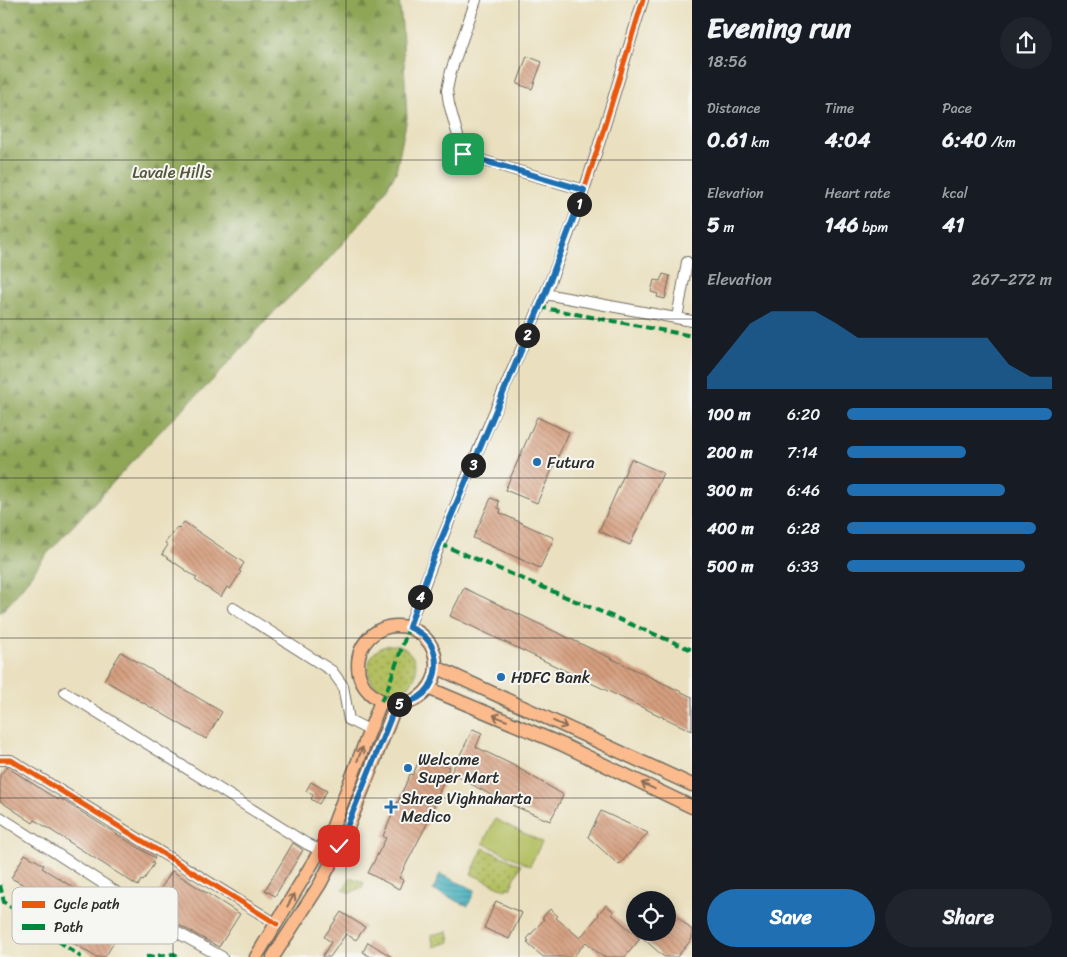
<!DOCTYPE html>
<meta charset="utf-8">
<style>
body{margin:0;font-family:Sriracha,sans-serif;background:#20242c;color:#f1f3f6;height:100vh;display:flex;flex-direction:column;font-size:19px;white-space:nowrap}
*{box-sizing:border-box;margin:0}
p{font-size:16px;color:#9ea1a6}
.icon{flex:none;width:28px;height:28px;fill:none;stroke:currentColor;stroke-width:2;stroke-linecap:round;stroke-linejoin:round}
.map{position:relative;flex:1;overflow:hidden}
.details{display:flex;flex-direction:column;background:#171b24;width:375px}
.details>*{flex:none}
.buttons{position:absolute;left:626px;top:891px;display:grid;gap:10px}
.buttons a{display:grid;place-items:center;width:50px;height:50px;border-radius:50%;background:#171b24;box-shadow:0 2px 12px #0003;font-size:25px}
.pin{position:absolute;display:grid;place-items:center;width:42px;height:42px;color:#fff;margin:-21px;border-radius:10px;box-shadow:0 2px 8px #0006}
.km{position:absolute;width:25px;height:25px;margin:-12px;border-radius:50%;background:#222;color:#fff;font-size:14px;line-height:25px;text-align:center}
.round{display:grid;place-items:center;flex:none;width:52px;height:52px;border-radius:26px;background:#20242c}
.overview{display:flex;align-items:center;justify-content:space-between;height:85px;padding:0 15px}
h1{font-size:28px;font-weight:800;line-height:38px}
.figures{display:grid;grid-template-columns:repeat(3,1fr);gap:8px;height:85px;padding:5px 15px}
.figures div{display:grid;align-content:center}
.figures b{font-size:21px;font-weight:800}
.figures small{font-size:14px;font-weight:400}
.figures p{font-size:14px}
.chart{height:140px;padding:10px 15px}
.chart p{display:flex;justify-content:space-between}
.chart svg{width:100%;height:90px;margin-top:5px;fill:#1f6fb2;opacity:.7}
.action{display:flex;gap:10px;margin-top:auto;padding:10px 15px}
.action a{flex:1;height:58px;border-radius:30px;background:#1f6fb2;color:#fff;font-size:20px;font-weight:800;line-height:58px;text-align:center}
.action a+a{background:#20242c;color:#f1f3f6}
ul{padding:0 15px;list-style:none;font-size:16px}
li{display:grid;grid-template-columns:80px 60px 1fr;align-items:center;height:38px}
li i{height:12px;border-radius:6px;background:#1f6fb2}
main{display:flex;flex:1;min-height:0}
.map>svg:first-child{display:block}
</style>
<main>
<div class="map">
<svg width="692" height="957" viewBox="0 0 692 957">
<defs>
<pattern id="grass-dots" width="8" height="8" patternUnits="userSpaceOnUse" patternTransform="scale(1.25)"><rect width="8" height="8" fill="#b3bf61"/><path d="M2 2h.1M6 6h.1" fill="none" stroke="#929b50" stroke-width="1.8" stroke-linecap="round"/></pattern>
<pattern id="forest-firs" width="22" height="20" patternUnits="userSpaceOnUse" patternTransform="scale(1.25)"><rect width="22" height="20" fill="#8ea657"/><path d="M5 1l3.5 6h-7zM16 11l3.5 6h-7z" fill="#748748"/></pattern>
<pattern id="water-rules" width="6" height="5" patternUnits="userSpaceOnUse" patternTransform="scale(1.25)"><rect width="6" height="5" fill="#3babb9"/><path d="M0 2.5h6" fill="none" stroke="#328b97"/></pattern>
<pattern id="building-back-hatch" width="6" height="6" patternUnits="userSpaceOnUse" patternTransform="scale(1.25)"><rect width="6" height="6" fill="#d69f7f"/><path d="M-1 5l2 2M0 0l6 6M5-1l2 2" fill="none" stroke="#ae8268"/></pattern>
</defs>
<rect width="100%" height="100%" fill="#f6f6f2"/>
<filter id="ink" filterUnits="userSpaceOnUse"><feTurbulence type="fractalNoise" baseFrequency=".02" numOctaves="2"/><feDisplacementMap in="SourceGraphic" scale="10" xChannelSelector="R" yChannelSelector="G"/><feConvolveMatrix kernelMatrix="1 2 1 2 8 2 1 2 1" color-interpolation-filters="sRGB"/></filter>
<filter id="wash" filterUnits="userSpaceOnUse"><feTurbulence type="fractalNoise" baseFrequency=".0096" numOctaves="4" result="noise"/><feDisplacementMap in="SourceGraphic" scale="20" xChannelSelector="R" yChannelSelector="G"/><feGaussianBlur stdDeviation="1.12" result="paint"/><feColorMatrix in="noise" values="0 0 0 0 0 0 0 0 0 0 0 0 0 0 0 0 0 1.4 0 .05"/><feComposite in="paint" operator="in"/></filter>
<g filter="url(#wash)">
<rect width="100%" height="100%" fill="#eae0bf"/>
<path fill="url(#grass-dots)" stroke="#6f7546" d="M368 669a24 24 0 1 1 48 0a24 24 0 1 1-48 0Z
M483 848 521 865 510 889 507 887 506 890 471 874Z
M351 877 364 883 362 887 350 893 343 889Z
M448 931 450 942 434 947 431 935Z"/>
<path fill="url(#forest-firs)" stroke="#5c6841" d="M0 0H399L402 25 407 118 396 172 378 203 327 261 274 312 212 381 168 423 46 555 11 602 0 613Z"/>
<path fill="#b3bf61" stroke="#6f7546" d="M495 819 542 842 530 866 483 843Z"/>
<path fill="url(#water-rules)" stroke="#336b72" d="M440 874 475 890 468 906 433 890Z"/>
<g id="blocks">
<path fill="url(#building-back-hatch)" d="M527 56 542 62 532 89 517 84Z
M663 274 670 276 665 299 657 297 658 294 651 292 654 280 660 281Z
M537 417 569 432 537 503 505 490Z
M631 459 663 473 630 545 599 531Z
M491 498 499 501 498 508 501 509 500 513 554 538 540 568 473 538Z
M184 522 244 563 239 571 241 572 230 589 227 587 221 597 195 580 197 578 162 554 168 545 165 543 177 527 179 529Z
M464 588 692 697V731L450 616Z
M121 652 222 712 206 739 104 680Z
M473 729 482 733 476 747 513 765 562 794 563 796 550 821 502 801 469 783 470 781 451 773Z
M422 758 439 765 440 763 449 767 427 824 399 878 403 880 399 889 368 873 386 838 383 836 410 774 413 775 419 760 421 761Z
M7 767 58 800 59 798 155 858 152 863 154 864 143 881 141 880 138 886 35 820 33 823 0 801V775Z
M311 782 327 791 319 804 311 799 313 795 306 791Z
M601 811 648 833 619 865 588 837Z
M293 843 303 850 275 896 265 890Z
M25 854 44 865 42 868 127 921 105 957H96L50 929 60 912 45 903 48 898 11 878Z
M172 871 240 914 219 947 164 917 149 907Z
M496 901 522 913 509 939 484 928Z
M606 905 614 912 612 914 640 939 625 957H603L586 942 573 957H543L527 943 529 941 527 939 544 919 542 918 550 909 558 916 556 918 580 938 599 915 598 914Z
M668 909 692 930V939L677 957H664L636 932H668Z
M341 912 365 927 356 940 346 934 330 957H322L331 942 324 937Z
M368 942 392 957H370L363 952Z"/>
</g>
</g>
<g filter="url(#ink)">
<use href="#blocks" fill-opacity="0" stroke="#6e6a5f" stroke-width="1"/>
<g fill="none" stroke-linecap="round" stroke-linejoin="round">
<g stroke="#6e6a5f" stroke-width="12">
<path id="minor" d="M476 0 451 71 447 90 449 104 463 154 467 156 584 190
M545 294 692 321
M677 318 687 262
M233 608 332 671 343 686 349 720 369 730
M409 627C449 514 498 404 545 294 585 199 613 98 643 0
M65 692 307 844 334 857
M0 760H11L277 924
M0 817 113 890 160 923 222 957"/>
</g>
<g stroke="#6e6a5f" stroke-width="15">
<path id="major" d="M358 665a39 39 0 1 1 78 0a39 39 0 1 1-78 0Z
M436 667 692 785
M428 688 561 744 692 807
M256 957 330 834 381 701
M273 957 320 884 343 840 396 705"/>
</g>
<use href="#minor" stroke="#fff" stroke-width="10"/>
<use href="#major" stroke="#fbbb8c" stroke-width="12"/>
<path stroke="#00873e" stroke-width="4" stroke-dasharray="8 4" stroke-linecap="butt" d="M539 307 692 336
M440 544 692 650
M381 701 386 693 409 627
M0 885 4 902 81 957
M146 957 174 954 179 957"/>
<g stroke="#f6f6f2" stroke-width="8">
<path id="cycleway" d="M409 627C449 514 498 404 545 294 585 199 613 98 643 0
M0 760H11L277 924"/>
</g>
<use href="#cycleway" stroke="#e8590c" stroke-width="5"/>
</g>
<defs><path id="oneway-shaft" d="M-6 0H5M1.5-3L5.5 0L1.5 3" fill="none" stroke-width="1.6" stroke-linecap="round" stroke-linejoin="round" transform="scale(1.25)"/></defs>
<g stroke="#896c57">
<use href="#oneway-shaft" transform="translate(500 718) rotate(-157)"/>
<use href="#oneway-shaft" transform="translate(560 724) rotate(25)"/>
<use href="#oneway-shaft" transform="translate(360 754) rotate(-69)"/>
<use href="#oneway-shaft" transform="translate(648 786) rotate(-155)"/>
<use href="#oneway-shaft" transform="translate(291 900) rotate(-60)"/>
</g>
</g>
<g fill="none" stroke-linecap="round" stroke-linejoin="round" filter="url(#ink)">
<g stroke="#fff" stroke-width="10">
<path id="route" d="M339 846 396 705C403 703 411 702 418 698 436 687 441 661 430 643 425 635 417 631 409 627L433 559 545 294 584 190 467 156 463 154"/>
</g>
<use href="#route" stroke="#1f6fb2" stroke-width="6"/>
</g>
<path fill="none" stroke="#2b2b2b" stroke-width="1" stroke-opacity="0.55" d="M173 0V957M346 0V957M519 0V957M0 160H692M0 319H692M0 478H692M0 638H692M0 798H692"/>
<g fill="#1f6fb2" stroke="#f6f6f2" stroke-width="2">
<circle cx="537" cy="462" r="5"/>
<circle cx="501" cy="677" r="5"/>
<circle cx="408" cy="768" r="5"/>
<path d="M388.5 799.5h5v5h5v5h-5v5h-5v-5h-5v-5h5z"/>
</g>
<g text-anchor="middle" stroke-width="4" stroke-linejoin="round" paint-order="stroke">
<g font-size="16" fill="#54573b" stroke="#f6f6f2">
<text x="172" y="178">Lavale Hills</text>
</g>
<g font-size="16" fill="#2b2b2b" stroke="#f6f6f2" text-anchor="start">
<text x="547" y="468">Futura</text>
<text x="511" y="683">HDFC Bank</text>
<text x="418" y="765">Welcome<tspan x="418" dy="18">Super Mart</tspan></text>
<text x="401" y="804">Shree Vighnaharta<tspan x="401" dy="18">Medico</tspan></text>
</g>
</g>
<rect x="12" y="887" width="166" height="57" rx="8" fill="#f6f6f2" stroke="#b9b9b6" stroke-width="1"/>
<rect x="22" y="901" width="23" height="7" fill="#e8590c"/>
<rect x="22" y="924" width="23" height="6" fill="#00873e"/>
<g font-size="14" fill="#2b2b2b">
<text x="54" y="909">Cycle path</text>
<text x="54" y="932">Path</text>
</g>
</svg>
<div class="buttons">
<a><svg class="icon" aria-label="locate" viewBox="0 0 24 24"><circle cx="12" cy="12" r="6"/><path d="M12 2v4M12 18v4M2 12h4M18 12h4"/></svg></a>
</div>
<div class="pin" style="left:463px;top:154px;background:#1e9e55"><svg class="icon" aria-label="arrive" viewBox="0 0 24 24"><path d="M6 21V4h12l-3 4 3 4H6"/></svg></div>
<div class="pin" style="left:339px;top:846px;background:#d93025"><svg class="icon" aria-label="check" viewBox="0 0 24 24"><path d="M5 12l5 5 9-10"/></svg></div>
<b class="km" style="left:579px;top:204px">1</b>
<b class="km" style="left:527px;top:335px">2</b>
<b class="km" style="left:473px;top:465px">3</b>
<b class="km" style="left:420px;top:597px">4</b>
<b class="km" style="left:399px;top:704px">5</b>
</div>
<section class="details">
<div class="overview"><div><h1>Evening run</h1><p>18:56</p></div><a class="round"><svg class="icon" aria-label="share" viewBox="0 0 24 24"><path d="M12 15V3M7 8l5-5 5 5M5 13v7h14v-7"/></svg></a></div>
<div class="figures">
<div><p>Distance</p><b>0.61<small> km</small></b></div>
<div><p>Time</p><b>4:04</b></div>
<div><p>Pace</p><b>6:40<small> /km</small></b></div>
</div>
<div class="figures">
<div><p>Elevation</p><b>5<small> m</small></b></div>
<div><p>Heart rate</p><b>146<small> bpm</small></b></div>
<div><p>kcal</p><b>41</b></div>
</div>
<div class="chart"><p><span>Elevation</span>267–272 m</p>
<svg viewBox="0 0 160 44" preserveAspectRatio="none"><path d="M0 44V38L10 25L20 12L30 6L40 6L50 6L60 12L70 19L80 19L90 19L100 19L110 19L120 19L130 19L140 32L150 38L160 38V44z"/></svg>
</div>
<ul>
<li><b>100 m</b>6:20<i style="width:100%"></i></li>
<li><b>200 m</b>7:14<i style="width:58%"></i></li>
<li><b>300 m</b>6:46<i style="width:77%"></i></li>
<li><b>400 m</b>6:28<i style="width:92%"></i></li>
<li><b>500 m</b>6:33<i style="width:87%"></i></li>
</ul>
<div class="action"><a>Save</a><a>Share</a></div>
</section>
</main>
